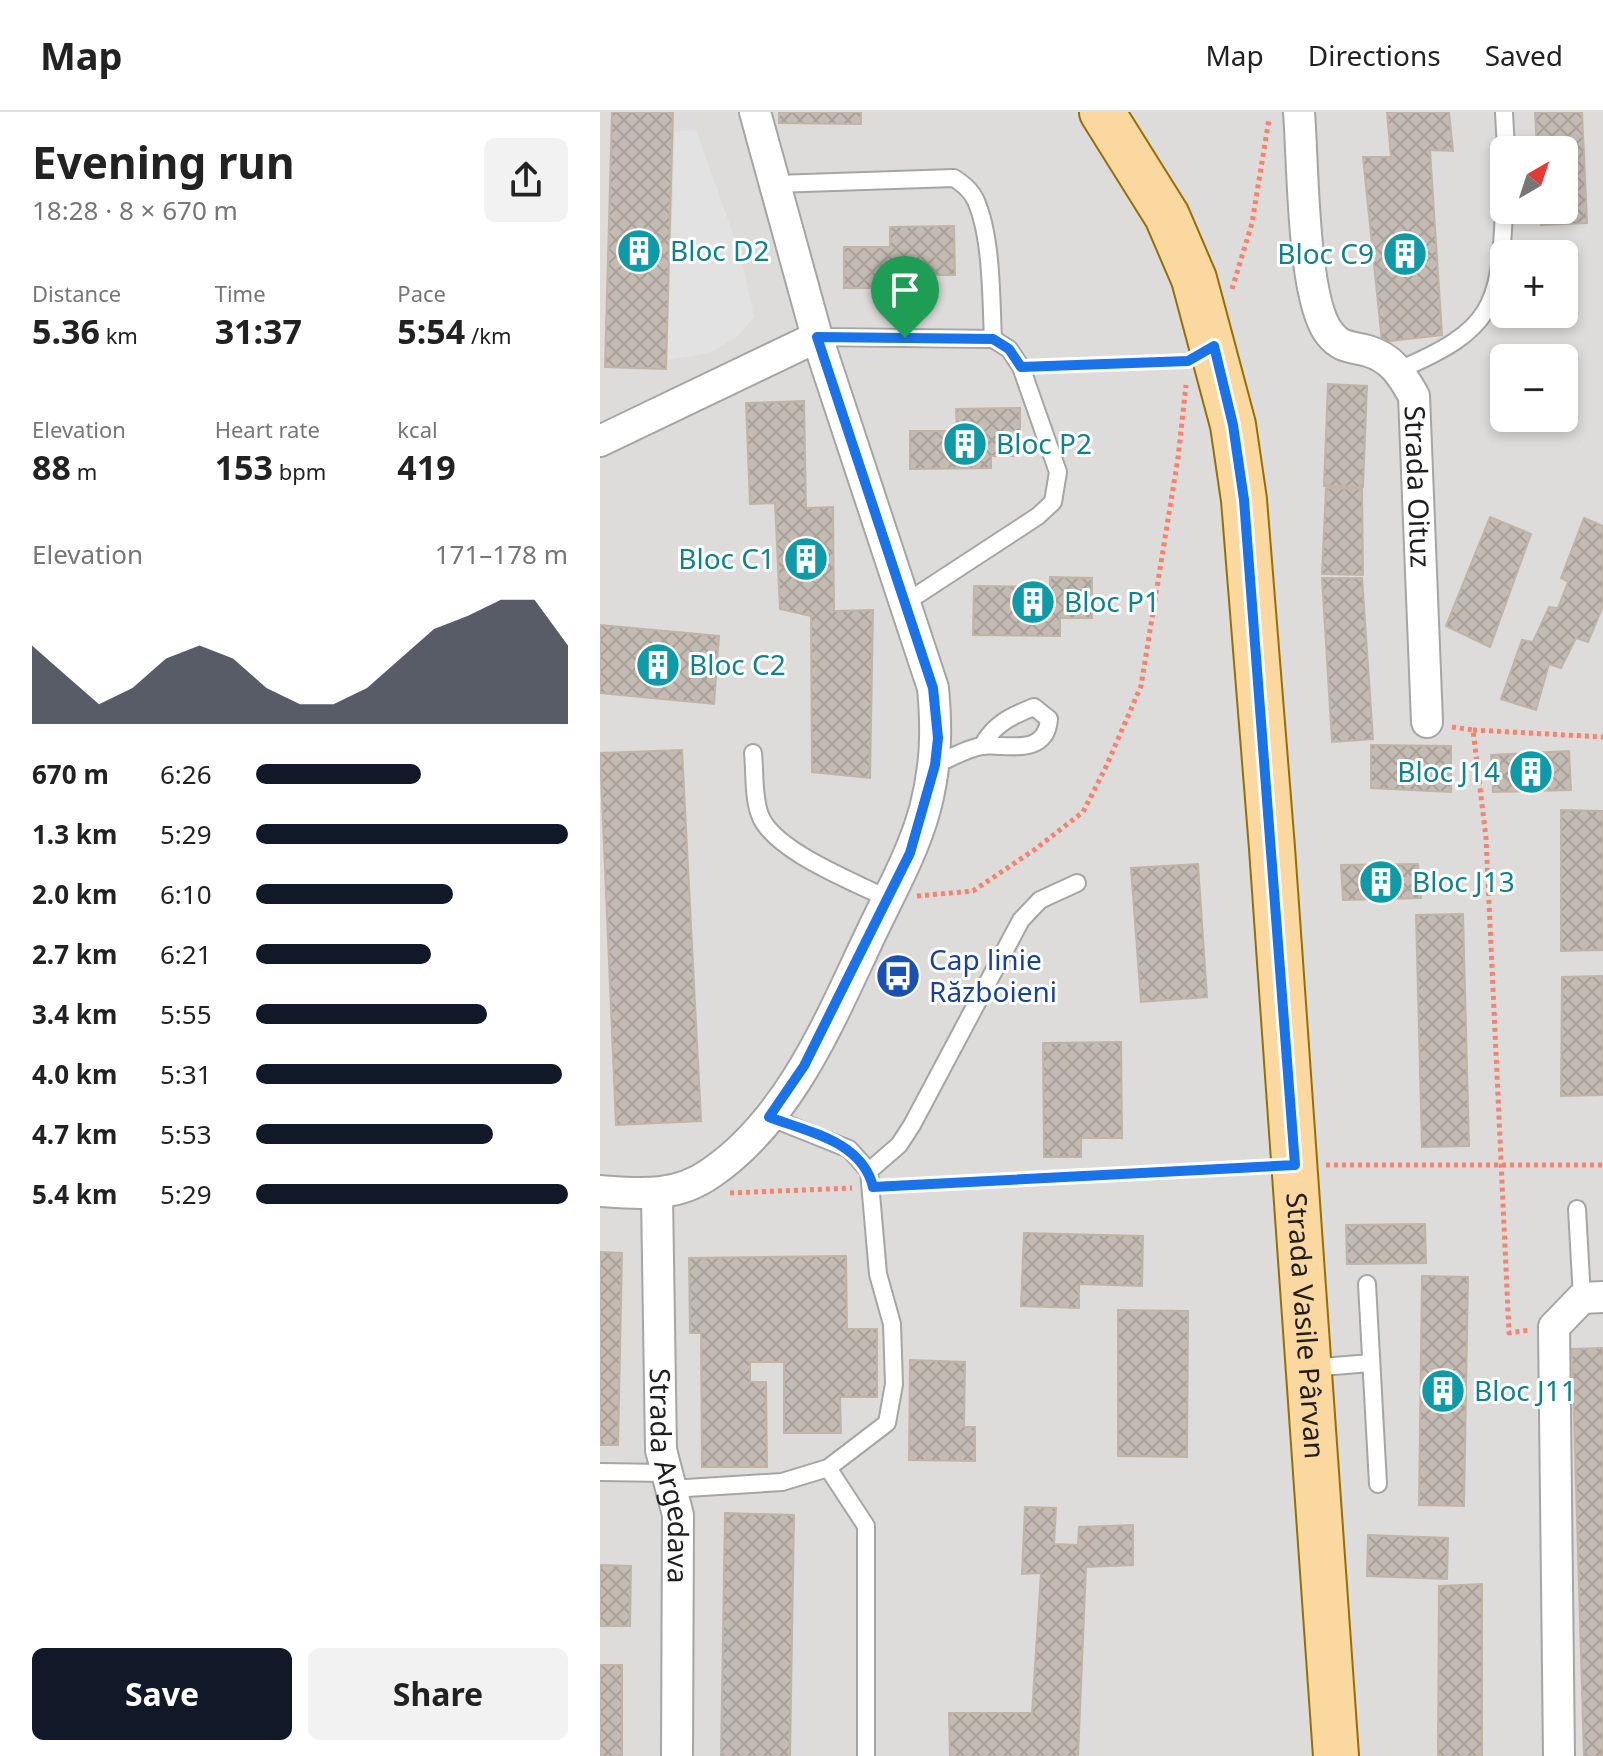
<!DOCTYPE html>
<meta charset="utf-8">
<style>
body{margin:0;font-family:"Noto Sans",sans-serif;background:#f2f2f2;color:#222;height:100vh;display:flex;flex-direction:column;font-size:30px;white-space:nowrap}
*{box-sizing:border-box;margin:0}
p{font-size:26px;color:#767676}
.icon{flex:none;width:44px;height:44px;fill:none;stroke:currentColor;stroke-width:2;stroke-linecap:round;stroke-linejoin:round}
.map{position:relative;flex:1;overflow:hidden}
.details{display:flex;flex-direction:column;background:#fff;width:600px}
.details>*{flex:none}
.needle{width:52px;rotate:39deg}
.buttons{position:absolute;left:890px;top:24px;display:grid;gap:16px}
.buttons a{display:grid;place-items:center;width:88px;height:88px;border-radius:12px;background:#fff;box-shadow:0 4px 12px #0003;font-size:40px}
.pin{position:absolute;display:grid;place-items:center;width:68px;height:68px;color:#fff;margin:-82px -34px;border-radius:50% 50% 50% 0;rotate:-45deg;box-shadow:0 0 8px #0007}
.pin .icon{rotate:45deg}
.round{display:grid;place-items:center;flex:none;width:84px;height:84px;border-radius:12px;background:#f2f2f2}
.overview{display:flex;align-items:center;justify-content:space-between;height:136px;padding:0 32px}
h1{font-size:44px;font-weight:700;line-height:60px}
.figures{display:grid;grid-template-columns:repeat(3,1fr);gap:12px;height:136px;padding:8px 32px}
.figures div{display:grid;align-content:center}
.figures b{font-size:34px;font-weight:700}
.figures small{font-size:22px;font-weight:400}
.figures p{font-size:22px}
.chart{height:224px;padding:16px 32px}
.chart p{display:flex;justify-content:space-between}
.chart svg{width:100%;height:144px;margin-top:8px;fill:#111827;opacity:.7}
.action{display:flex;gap:16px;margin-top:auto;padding:16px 32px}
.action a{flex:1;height:92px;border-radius:12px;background:#111827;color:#fff;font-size:32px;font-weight:700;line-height:92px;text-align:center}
.action a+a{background:#f2f2f2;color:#222}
ul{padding:0 32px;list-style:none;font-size:26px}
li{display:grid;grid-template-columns:128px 96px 1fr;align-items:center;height:60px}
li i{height:20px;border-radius:10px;background:#111827}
header{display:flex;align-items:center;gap:48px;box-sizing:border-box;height:112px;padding:0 40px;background:#fff;border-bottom:2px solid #e0e0e0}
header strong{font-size:38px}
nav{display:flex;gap:44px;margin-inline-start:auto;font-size:28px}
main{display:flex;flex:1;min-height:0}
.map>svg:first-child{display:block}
</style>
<header>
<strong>Map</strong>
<nav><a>Map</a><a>Directions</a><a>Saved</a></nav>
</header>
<main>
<section class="details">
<div class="overview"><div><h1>Evening run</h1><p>18:28 · 8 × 670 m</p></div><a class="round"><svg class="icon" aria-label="share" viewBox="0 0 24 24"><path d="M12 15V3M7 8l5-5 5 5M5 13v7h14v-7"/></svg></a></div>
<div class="figures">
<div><p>Distance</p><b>5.36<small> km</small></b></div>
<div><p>Time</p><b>31:37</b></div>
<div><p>Pace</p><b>5:54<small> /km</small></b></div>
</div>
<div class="figures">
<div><p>Elevation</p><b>88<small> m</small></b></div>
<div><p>Heart rate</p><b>153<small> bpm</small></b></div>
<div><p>kcal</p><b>419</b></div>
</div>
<div class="chart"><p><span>Elevation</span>171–178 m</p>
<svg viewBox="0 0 160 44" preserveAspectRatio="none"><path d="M0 44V20L10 29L20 38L30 33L40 24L50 20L60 24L70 33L80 38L90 38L100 33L110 24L120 15L130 11L140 6L150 6L160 20V44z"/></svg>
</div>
<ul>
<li><b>670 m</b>6:26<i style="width:53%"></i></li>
<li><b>1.3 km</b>5:29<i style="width:100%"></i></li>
<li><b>2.0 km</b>6:10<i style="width:63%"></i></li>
<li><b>2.7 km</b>6:21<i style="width:56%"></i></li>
<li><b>3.4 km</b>5:55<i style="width:74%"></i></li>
<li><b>4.0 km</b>5:31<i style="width:98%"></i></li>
<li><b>4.7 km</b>5:53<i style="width:76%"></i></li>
<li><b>5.4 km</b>5:29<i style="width:100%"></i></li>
</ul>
<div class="action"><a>Save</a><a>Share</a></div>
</section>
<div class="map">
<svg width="1003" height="1644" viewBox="0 0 1003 1644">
<defs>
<pattern id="building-cross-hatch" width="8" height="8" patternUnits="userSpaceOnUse" patternTransform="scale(2)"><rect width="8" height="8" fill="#c4bcb4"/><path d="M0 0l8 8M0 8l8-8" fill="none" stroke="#a8a19a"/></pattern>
</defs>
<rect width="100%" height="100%" fill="#efece5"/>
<path fill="#dddcdb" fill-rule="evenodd" d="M0 0H1003V1644H0ZM904 38H964V98H904ZM904 142H964V202H904ZM904 246H964V306H904Z"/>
<path fill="#e2e2e2" d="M96 18 141 144 154 205 138 224 109 241 67 248 75 20Z"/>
<path fill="url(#building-cross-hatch)" stroke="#c1b4a7" stroke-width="2" d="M12 0H73L66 257 5 255Z
M179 0H261V12L179 11Z
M787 0H849L853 39 830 38 842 223 782 230 763 45H791Z
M935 0H982L987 111 941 113 940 98H964V38H937Z
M354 114 355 163H325V176H244V135H290V115Z
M728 272 767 274 763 375 724 374Z
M204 289 206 396 233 395 234 499 273 498 270 666 212 660 211 504 180 497 175 391 150 392 146 291Z
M420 296V344H391V356L310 357V319H357L356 297Z
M726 376 762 377 763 463 722 462Z
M890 405 931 422 890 535 846 514Z
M984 406 1003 414V494L988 530 976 526 961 556 949 552 936 598 901 587 922 528 933 530 949 495 958 496 968 470 961 466Z
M450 465 492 466V506H460V524L373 523 374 474 450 475Z
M722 466H762L773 627 732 630Z
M0 513 119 524 114 592 0 581Z
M771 633 851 634V680L771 676Z
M82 638 101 1009 16 1013 0 641Z
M969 639 971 678 893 680 891 643Z
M961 698 1003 699V838L961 839Z
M598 752 607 885 541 890 531 756Z
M818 752 821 786 743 788 741 753Z
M863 802 869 1034 822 1035 816 803Z
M1002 864 1003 983 961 984 962 865Z
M521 930 522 1026H481V1045H444L443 931Z
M825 1112 826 1151 747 1152 746 1113Z
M424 1121 543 1124 542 1174 479 1172V1196L421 1194Z
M0 1140 22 1141 18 1333H0Z
M246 1144 247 1217H277V1285H240L241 1321H184V1250H150V1270H166L167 1355H102L101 1221H90L89 1146Z
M822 1164 868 1165 864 1394 819 1393Z
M518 1198 588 1199 587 1345 518 1344Z
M1003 1236V1644H984L972 1237Z
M310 1248 365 1250 364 1315H375V1349L309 1348Z
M425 1395 456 1396 454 1432 478 1433 479 1415 533 1413V1453L486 1455 478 1644H350L349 1601H432L441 1461 422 1462Z
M125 1401 194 1403 190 1644H121Z
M768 1423 848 1426 847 1467 767 1464Z
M0 1453 31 1454 30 1514H0Z
M882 1472V1644H838L839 1474Z
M0 1553H22V1644H0Z"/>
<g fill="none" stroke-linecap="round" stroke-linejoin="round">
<g stroke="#a5a5a5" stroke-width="20">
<path id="lane" d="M904 0 906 38
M175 72 354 66C363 72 371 78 376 89 392 126 391 186 393 227
M217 225 393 227 409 237 421 255 458 360 453 390 438 404 305 491
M799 258C892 218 900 196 904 98
M153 641C155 660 153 685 160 703 173 739 255 770 288 787
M335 653C349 647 367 636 382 634 404 631 446 646 449 607L434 595C411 604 394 612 382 634
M269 1059 299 1033 312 1013 421 808 440 788 477 771
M977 1097 982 1186
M767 1172 778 1372
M709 1256 771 1251
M228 1356 266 1414V1644
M0 1360 67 1361
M71 1377 182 1370 228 1356 287 1311 294 1272 292 1212 278 1162 269 1059 249 1037 169 1005"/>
</g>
<g stroke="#a5a5a5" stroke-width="34">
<g id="street">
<path id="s1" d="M699 0C703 48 702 189 730 222 742 237 751 234 768 239 792 246 802 263 814 284L827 610"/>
<path d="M0 329 217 225"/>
<path d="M0 1079C40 1082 76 1086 111 1061 195 1003 234 897 277 809 295 772 314 737 325 697 336 655 337 618 333 576L217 225 155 0"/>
<path id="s2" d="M57 1083 61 1338 78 1403 77 1644"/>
<path d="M959 1644 954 1215 982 1186 1003 1185"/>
</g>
</g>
<g stroke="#976e02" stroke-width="48">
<g id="primary">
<path id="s3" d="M502 0 567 104 594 167 633 313 644 388 672 736 736 1644"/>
</g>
</g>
<path stroke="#f8836d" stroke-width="5" stroke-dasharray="4 4" stroke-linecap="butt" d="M632 177 652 111 669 7
M441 254 583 250
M852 615 873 618 886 726 909 1221 930 1218
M873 618 1003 625
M317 784 373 779 434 738 483 700 505 657 541 574 578 346 586 273
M726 1053H1003
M290 1074 664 1054
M130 1081 252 1076"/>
<use href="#lane" stroke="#fff" stroke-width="16"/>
<use href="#street" stroke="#fff" stroke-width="30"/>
<use href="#primary" stroke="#fad89f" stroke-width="44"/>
</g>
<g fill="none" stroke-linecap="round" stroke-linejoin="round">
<g stroke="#fff" stroke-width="16">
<path id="route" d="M217 225 393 227 409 237 421 255 588 249 614 234 633 313 644 388 695 1053 273 1075C262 1029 208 1020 169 1005L204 954 310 741 335 653 338 626 333 576Z"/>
</g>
<use href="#route" stroke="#1a73e8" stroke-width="10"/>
</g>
<defs>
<g id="building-disc" transform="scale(2.3)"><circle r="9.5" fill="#0f9aa8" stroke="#fff"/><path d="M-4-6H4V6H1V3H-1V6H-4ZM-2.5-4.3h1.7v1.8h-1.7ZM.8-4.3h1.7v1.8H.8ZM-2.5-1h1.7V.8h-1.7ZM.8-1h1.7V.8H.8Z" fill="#fff"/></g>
<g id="bus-disc" transform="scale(2.3)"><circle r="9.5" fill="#1a4fb4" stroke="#fff"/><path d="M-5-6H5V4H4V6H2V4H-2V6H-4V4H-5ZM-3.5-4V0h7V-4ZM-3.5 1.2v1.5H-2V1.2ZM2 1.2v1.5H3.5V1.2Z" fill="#fff"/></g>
</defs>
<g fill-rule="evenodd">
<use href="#building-disc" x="39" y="139"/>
<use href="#building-disc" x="805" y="142"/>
<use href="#building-disc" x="365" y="332"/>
<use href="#building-disc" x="206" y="447"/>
<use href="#building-disc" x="433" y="490"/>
<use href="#building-disc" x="58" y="553"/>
<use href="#building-disc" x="931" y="660"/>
<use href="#building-disc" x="781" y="770"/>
<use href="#bus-disc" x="298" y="864"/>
<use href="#building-disc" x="843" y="1279"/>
</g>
<g text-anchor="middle" stroke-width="6" stroke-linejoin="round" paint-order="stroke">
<g font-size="28" fill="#0d838f" stroke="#fff" text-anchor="start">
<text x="70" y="149">Bloc D2</text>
<text x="774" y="152" text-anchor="end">Bloc C9</text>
<text x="396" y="342">Bloc P2</text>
<text x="175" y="457" text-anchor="end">Bloc C1</text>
<text x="464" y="500">Bloc P1</text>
<text x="89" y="563">Bloc C2</text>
<text x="900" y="670" text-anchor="end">Bloc J14</text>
<text x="812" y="780">Bloc J13</text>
<text x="874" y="1289">Bloc J11</text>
</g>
<g font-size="28" fill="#1e1e1e" stroke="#fff">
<text dy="10" stroke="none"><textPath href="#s1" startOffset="426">Strada Oituz</textPath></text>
<text dy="10" stroke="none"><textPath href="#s3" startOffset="1246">Strada Vasile Pârvan</textPath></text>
<text dy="10" stroke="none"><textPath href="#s2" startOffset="282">Strada Argedava</textPath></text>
</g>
<g font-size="28" fill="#164399" stroke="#fff" text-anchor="start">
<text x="329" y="858">Cap linie<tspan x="329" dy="32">Războieni</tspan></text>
</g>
</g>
</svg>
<div class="buttons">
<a><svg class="needle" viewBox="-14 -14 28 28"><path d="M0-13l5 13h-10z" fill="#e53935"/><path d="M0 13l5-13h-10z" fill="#767676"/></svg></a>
<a>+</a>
<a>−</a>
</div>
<div class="pin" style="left:305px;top:226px;background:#1e9e55"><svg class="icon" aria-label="arrive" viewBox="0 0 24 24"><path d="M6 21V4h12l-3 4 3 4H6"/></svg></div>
</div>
</main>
